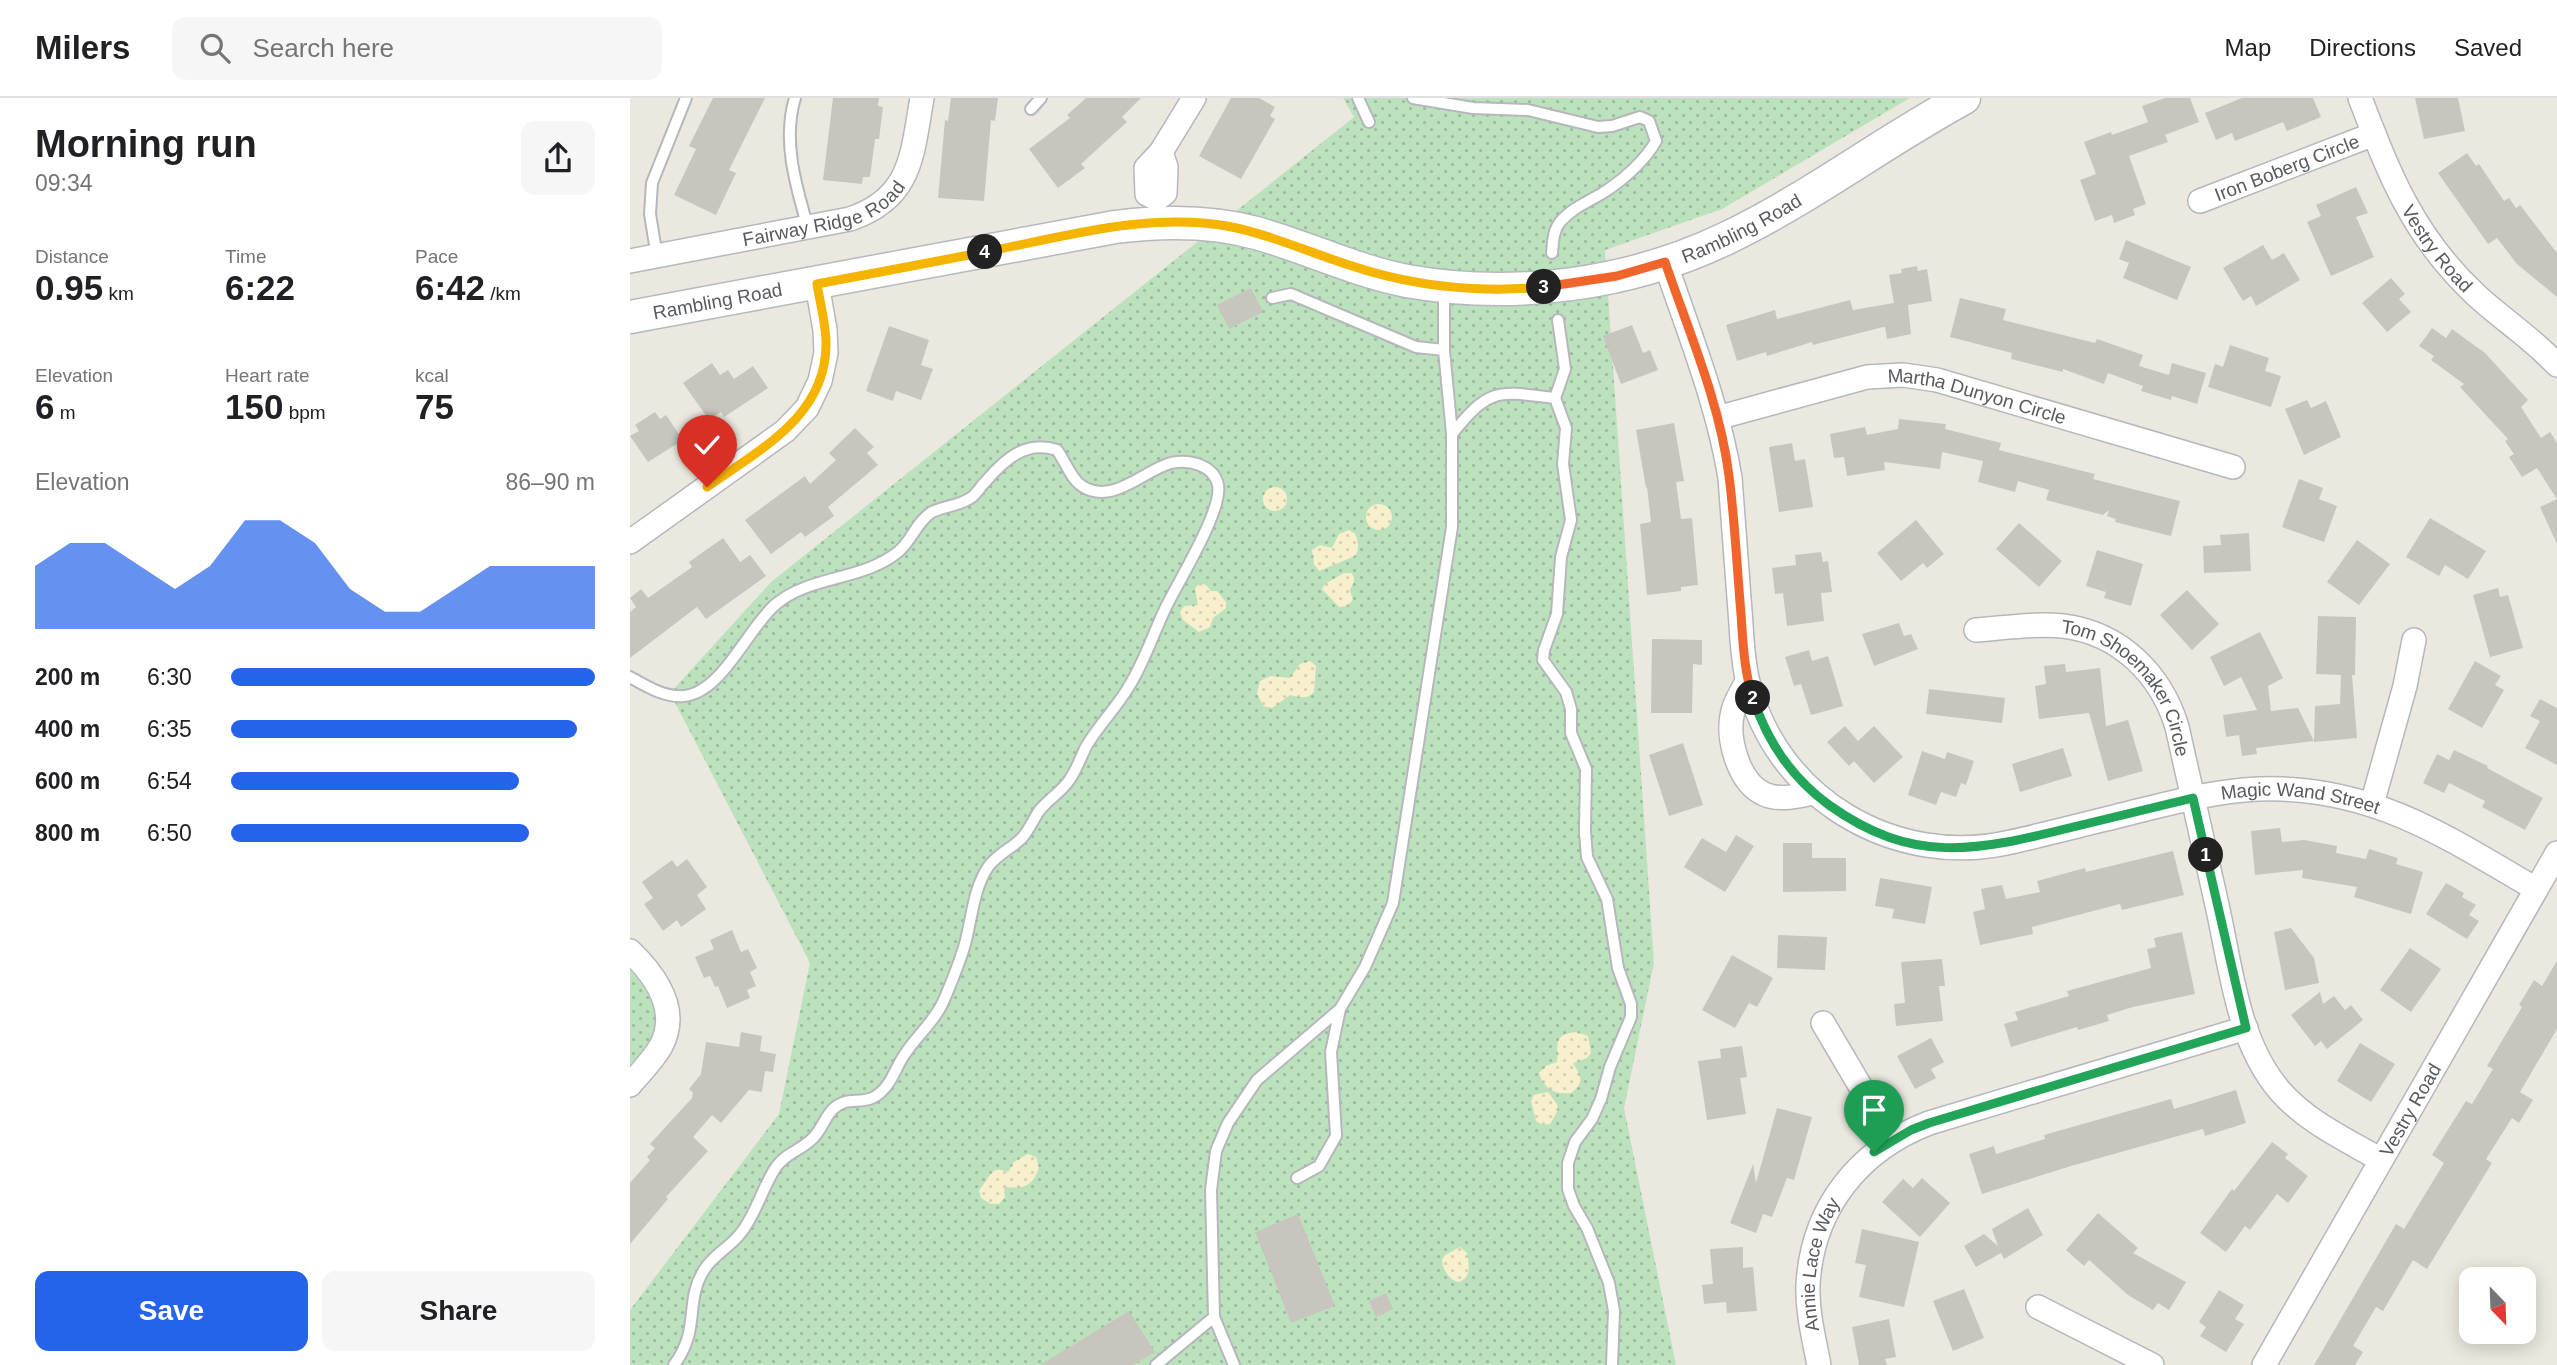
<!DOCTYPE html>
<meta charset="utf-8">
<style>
body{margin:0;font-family:Arial,sans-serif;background:#f6f6f6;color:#202124;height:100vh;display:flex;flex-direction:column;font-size:26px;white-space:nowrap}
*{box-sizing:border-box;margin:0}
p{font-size:23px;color:#757577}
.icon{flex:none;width:38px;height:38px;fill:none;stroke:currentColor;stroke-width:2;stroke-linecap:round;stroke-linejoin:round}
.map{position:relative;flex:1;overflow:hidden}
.side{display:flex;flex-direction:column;background:#fff;width:630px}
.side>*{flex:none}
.needle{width:46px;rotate:157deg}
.tools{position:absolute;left:1829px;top:1169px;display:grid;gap:14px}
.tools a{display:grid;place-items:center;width:77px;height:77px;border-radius:14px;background:#fff;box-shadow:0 4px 18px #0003;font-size:35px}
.pin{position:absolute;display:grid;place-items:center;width:60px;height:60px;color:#fff;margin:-72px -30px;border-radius:50% 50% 50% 0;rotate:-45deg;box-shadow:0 0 7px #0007}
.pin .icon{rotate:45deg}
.km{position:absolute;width:35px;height:35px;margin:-18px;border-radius:50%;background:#222;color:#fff;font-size:19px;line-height:35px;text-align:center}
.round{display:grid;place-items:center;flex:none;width:74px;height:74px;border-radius:14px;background:#f6f6f6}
.headline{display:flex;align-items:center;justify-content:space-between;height:119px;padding:0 35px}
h1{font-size:38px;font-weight:800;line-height:52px}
.figures{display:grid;grid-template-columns:repeat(3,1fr);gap:10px;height:119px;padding:7px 35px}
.figures div{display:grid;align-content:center}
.figures b{font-size:35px;font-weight:800}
.figures small{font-size:19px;font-weight:400}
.figures p{font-size:19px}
.chart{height:196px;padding:14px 35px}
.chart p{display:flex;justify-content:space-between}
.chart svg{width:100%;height:126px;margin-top:7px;fill:#2563eb;opacity:.7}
.cta{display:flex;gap:14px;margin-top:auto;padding:14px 35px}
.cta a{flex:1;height:80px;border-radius:14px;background:#2563eb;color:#fff;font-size:28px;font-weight:800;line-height:80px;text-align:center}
.cta a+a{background:#f6f6f6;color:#202124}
ul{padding:0 35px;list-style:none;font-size:23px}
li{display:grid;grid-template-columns:112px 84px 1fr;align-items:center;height:52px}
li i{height:18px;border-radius:9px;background:#2563eb}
header{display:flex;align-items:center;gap:42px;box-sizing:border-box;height:98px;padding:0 35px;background:#fff;border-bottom:2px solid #e0e0e0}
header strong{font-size:33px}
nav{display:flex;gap:38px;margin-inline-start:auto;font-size:24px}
.search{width:490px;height:63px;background:#f6f6f6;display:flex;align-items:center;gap:18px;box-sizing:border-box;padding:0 24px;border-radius:14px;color:#757577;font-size:26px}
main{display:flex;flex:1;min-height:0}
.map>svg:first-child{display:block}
</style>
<header>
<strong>Milers</strong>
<div class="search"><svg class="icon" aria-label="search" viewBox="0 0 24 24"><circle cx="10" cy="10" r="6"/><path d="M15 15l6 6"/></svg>Search here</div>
<nav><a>Map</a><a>Directions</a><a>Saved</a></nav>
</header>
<main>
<section class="side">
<div class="headline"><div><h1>Morning run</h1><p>09:34</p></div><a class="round"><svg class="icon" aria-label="share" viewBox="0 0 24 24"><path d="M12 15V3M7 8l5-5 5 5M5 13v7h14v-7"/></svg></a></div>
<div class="figures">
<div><p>Distance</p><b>0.95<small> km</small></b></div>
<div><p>Time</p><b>6:22</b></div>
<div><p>Pace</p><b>6:42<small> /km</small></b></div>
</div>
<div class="figures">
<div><p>Elevation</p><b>6<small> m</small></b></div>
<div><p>Heart rate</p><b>150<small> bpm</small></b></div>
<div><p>kcal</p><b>75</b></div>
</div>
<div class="chart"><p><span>Elevation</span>86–90 m</p>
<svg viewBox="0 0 160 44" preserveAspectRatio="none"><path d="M0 44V22L10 14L20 14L30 22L40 30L50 22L60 6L70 6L80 14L90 30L100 38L110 38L120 30L130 22L140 22L150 22L160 22V44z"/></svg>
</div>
<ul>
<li><b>200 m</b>6:30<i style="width:100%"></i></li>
<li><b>400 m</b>6:35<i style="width:95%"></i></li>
<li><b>600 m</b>6:54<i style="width:79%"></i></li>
<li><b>800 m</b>6:50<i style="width:82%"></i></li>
</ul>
<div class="cta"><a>Save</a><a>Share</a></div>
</section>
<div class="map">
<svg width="1927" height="1267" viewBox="0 0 1927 1267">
<defs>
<pattern id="green-dots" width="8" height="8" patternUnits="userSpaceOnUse" patternTransform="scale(1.75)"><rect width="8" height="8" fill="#bce2bd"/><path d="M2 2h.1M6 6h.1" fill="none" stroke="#9cba9d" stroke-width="1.8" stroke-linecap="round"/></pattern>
<pattern id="sand-dots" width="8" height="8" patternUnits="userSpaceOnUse" patternTransform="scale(1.75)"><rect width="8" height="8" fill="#f8efcd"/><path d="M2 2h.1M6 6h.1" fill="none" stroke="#d7cfb3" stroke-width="1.8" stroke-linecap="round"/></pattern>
</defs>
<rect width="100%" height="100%" fill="#ebe9df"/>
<path fill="url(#green-dots)" d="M713 0H1280L1092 111 975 152 1024 865 994 1010 1046 1267H0V1212L149 1016 180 865 40 595 141 484 724 19Z
M0 869C20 886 33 913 25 939 21 950 7 961 0 970Z"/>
<path fill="url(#sand-dots)" d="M633 401a12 12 0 1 1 24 0a12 12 0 1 1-24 0Z
M736 419a13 13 0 1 1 26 0a13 13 0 1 1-26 0Z
M719 432 725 436C728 443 730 451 725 458L689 473 684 466 682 452 690 447 702 450 709 436Z
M714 475H721C727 482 723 484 720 492L723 502 717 508 709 509 692 491 695 486Z
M570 485 576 487 581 493H587L596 504V510L583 520 580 529 569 534 553 522 550 514 554 508 568 507 565 490Z
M680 563 686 568 684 594C676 602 670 599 660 597L642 610 633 608 627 595 630 583 641 578 660 580 670 566Z
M946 934 958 938 961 955 957 960 943 965C950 977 956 984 941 995 925 997 914 991 909 975L916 968 927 964C929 946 922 937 946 934Z
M918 994 927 1006 928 1012 920 1026 913 1027 906 1023 901 1003 904 997Z
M398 1056 406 1059 409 1069C403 1088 395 1091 376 1089L374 1091 375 1099 369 1106H361L351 1100 349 1092C360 1081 360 1066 378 1074L384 1064Z
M830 1149 837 1155C839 1167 842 1179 829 1184 819 1182 813 1172 812 1162L815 1157Z"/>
<path fill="#c8c5bf" d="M83 0H135L99 72 106 75 86 117 44 97 66 51 59 48Z
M203 0H249L248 8 253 9 249 41H245L240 79H233L232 86 193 82Z
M321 0H368L365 23 361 22 354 103 308 100 315 22 318 23Z
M456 0H511L492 19 497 24 451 66 455 70 428 90 399 51 440 20 437 17Z
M601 0H629L645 9 640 18 645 21 611 81 569 58Z
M1535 0H1560L1569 24 1535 37 1538 44 1499 58 1516 106 1503 111 1505 117 1484 125 1482 117 1465 123 1450 82 1466 76 1454 44 1481 34 1482 37 1518 24 1512 8Z
M1612 0H1683L1691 19 1657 33 1653 24 1605 43 1602 35 1586 42 1575 15Z
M1785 0H1828L1835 33 1794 41Z
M1837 55 1846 68 1849 66 1874 103 1879 100 1886 110 1890 107 1927 155V199L1887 166 1867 140 1858 146 1808 75Z
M1726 89 1738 115 1726 119 1744 159 1701 178 1677 124 1691 118 1686 107Z
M1496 142 1561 169 1547 202 1493 180 1499 165 1489 161Z
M1633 147 1642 162 1654 155 1670 182 1626 208 1621 198 1613 203 1593 170Z
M1287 168 1288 173 1297 171 1302 203 1278 207 1281 236 1257 241 1255 229H1253L1183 247 1182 244 1137 258 1136 254 1107 263 1096 227 1145 212 1147 221 1220 202 1223 212 1264 205 1259 177 1272 175 1271 171Z
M1761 180 1775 196 1769 201 1781 214 1757 234 1732 205Z
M621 190 633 214 599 231 587 207Z
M1330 200 1376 211 1373 222 1465 245 1467 241 1513 257 1509 268 1539 277 1542 265 1576 275 1567 306 1542 298 1541 302 1511 293 1513 288 1478 275 1474 286 1433 271V274L1381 261 1382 255 1320 239Z
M1002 227 1013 255 1020 252 1028 272 991 286 973 238Z
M259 228 299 242 291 267 303 271 291 302 266 293 263 303 236 293Z
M1802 230 1816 240 1822 231 1855 255 1898 302 1891 309 1911 340 1920 334 1927 345V401L1907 370 1892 379 1879 359 1884 356 1875 343 1878 341 1830 289 1834 286 1801 262 1804 258 1789 248Z
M1600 247 1639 260 1635 273 1651 278 1641 309 1578 289 1585 266 1593 269Z
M82 265 90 277 98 272 104 281 123 268 138 290 94 319 91 314 79 322 53 285Z
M1677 302 1681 310 1696 303 1711 339 1674 357 1655 311Z
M25 314 30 321 36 317 53 342 18 364 0 338 9 333 5 327Z
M1269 321 1316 326 1315 331 1371 345 1369 352 1465 376 1463 381 1550 403 1541 438 1485 424 1486 421 1477 418 1479 412 1473 417 1416 402 1419 392 1388 383 1385 394 1348 384 1353 363 1312 354 1310 371 1254 364 1255 372 1217 378 1214 359 1204 360 1200 336 1235 329 1237 337 1268 331Z
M1044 325 1054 383 1046 384 1051 421 1062 420 1068 487 1051 489V493L1017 497 1010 426 1021 424 1017 389 1016 390 1006 332Z
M225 330 244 349 237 355 248 367 198 409 204 418 175 439 171 434 141 456 115 422 175 378 180 386 206 362 199 355Z
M1162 345 1165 363 1175 361 1183 409 1149 414 1139 349Z
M1669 381 1693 390 1689 401 1707 408 1694 444 1652 429Z
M1927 401V446L1910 409Z
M1800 420 1856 453 1838 481 1815 467 1809 478 1776 459Z
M1286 422 1314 456 1297 470 1293 465 1271 483 1247 455Z
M1389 425 1432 463 1409 489 1366 451Z
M1619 435 1621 473 1574 475 1573 448 1591 447 1590 437Z
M93 440 110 464 120 457 136 478 76 521 67 509 0 560V514L6 509 0 500 11 491 18 500 62 469 59 464Z
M1727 442 1760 466 1729 507 1697 484Z
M1467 452 1513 466 1501 508 1474 500 1476 494 1456 488Z
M1191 454 1193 464 1198 463 1202 494 1191 495 1194 523 1157 528 1153 495 1145 496 1142 470 1166 467 1165 457Z
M1868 490 1870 499 1878 497 1893 550 1860 559 1843 497Z
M1557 492 1589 526 1562 552 1530 517Z
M1688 518 1726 519 1725 577H1722L1727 640 1684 644 1685 608 1710 606 1711 577 1686 576Z
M1269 525 1274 538 1281 536 1288 551 1244 568 1232 536Z
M1630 534 1653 580 1638 588 1641 613 1668 610 1684 643 1626 650 1627 656 1612 658 1609 637 1596 639 1593 617 1627 612 1611 579 1594 588 1580 559Z
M1022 541 1072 542V567L1063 566 1062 615H1021Z
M1179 552 1182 563 1198 558 1213 608 1181 617 1171 586 1164 588 1155 559Z
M1845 563 1871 578 1865 587 1874 592 1852 630 1818 611Z
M1435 566 1436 574 1470 570 1476 628 1498 622 1513 673 1478 683 1459 615 1409 621 1405 588 1416 586 1414 568Z
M1299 591 1375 600 1372 625 1296 616Z
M1910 601 1927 610V667L1895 650 1910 623 1900 618Z
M1215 628 1228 643 1244 628 1273 659 1244 685 1224 663 1219 668 1197 644Z
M1053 645 1073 707 1039 718 1019 657Z
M1433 650 1442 678 1390 694 1382 666Z
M1824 652 1858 668 1857 670 1913 700 1895 732 1852 709 1855 703 1819 685 1814 695 1793 685 1807 656 1819 662Z
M1292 653 1315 661 1317 654 1344 663 1336 687 1331 685 1326 699 1311 694 1306 707 1278 697Z
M1650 730 1652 744 1674 742 1707 748 1706 755 1736 761 1739 751 1768 760 1766 766 1793 774 1781 816 1724 799 1727 789 1672 780 1673 772 1625 777 1621 733Z
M1106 737 1124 748 1095 794 1054 769 1072 740 1096 754Z
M1153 745H1182V760H1216V793L1153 794Z
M1543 753 1554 797 1492 812 1490 806 1402 829 1403 836 1350 847 1343 814 1355 811 1351 791 1372 787 1376 801 1410 794 1407 783 1455 770 1456 774Z
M57 761 77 789 67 797 76 811 51 829 47 822 33 833 14 806 23 800 12 784 42 762 47 769Z
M1250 780 1302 789 1295 826 1262 820 1264 811 1245 808Z
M1816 785 1834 795 1832 799 1846 807 1839 817 1849 823 1837 841 1796 816Z
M1661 830 1684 860 1689 885 1655 892 1644 834Z
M102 832 111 854 118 851 127 870 120 874 126 888 117 892 120 900 97 910 88 888 85 889 80 878 74 880 65 859 84 851 80 842Z
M1552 834 1565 896 1503 909 1477 917 1479 923 1448 932 1447 929 1381 949 1374 926 1388 922 1385 914 1439 898 1437 893 1521 870 1517 851 1526 849 1524 840Z
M1148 837 1197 839 1195 872 1147 870Z
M1780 850 1811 871 1781 914 1750 892Z
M1102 857 1143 880 1127 909 1119 905 1105 930 1072 912Z
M1312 861 1315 888H1309L1313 923 1266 928 1264 906 1275 905 1271 864Z
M1927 863V931L1890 994 1903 1002 1889 1025 1882 1020 1856 1061 1862 1065 1797 1171 1783 1162 1753 1213 1746 1209 1723 1248 1733 1254 1725 1267H1684L1766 1126 1774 1131 1814 1065 1802 1057 1836 1003 1842 1006 1863 971 1857 968 1892 909 1889 907 1904 882 1912 888Z
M1690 894 1693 906 1704 898 1715 912 1721 907 1733 922 1697 951 1691 943 1685 948 1661 917Z
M111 934 132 938 130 953 146 956 143 974 135 973 132 994 119 992 91 1025 82 1017 63 1039 78 1053 36 1099 38 1101 0 1146V1085L20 1062 17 1059 25 1050 20 1046 62 1000 63 995 59 991 71 976 76 944 109 949Z
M1301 940 1314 964 1301 971 1306 980 1285 991 1267 958Z
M1730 945 1765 966 1741 1004 1707 983Z
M1112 948 1117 979 1110 980 1116 1016 1077 1022 1068 963 1091 960 1090 951Z
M1606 992 1616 1025 1575 1038 1573 1031 1441 1068 1352 1096 1339 1056 1364 1048 1366 1056 1415 1041 1414 1037 1541 1001 1544 1011Z
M1147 1010 1182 1019 1164 1082 1157 1080 1142 1119 1133 1116 1126 1135 1100 1125 1123 1066 1126 1085Z
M1642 1044 1658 1056 1655 1060 1678 1078 1658 1105 1647 1096 1620 1132 1615 1128 1596 1154 1570 1135 1602 1091 1604 1093Z
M1292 1080 1320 1105 1290 1139 1252 1104 1273 1081 1283 1090Z
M1398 1110 1413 1137 1374 1161 1371 1155 1346 1169 1334 1148 1354 1136 1368 1148 1362 1131Z
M1468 1115 1508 1150 1503 1155 1556 1184 1539 1212 1528 1205 1523 1212 1498 1197 1459 1162 1454 1168 1436 1152Z
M668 1116 705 1208 661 1225 625 1134Z
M1232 1131 1289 1144 1274 1209 1229 1199 1236 1167 1225 1165Z
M1113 1149V1170L1123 1169 1127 1213 1097 1215 1096 1204 1074 1206 1072 1187 1083 1186 1080 1151Z
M1334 1191 1354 1240 1323 1253 1303 1203Z
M1589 1192 1614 1207 1605 1221 1614 1226 1596 1254 1570 1238 1576 1229 1569 1224Z
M756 1195 763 1211 746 1219 739 1203Z
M499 1213 525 1254 503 1267H410Z
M1259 1221 1266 1259 1255 1261 1257 1267H1229L1222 1229Z"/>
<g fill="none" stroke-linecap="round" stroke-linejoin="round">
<g stroke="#b5b7bc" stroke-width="14">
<path id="lane" d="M165 0C152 43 166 88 178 130
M728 0 739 24
M783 0 843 10 898 12 968 29 982 28 1010 19 1019 23 1026 43C1015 63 991 84 971 96 957 104 941 111 930 124 923 133 923 144 922 155
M401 11 411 0
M27 159 20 116 22 85 56 0
M642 200 661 196 786 249 814 252
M928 222 935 271 925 300 936 330 933 366 941 422 931 459 927 516 914 552 913 562 936 594 941 611V635L956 671 955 734 957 759 977 801 988 870 1001 906V919L980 969 971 1001 962 1021 945 1044 938 1065V1091L944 1108 957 1130 979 1185 984 1213 982 1267
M822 336C860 289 867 293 925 300
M0 579C16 588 35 600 54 598 92 595 119 528 146 506 181 477 232 483 268 454 281 444 287 423 302 414 314 408 330 408 342 399 347 395 351 388 356 383 375 361 396 342 427 352 435 363 441 381 452 388 482 408 514 372 541 365 559 361 584 367 588 387 593 412 548 484 536 509 523 536 514 565 498 590 486 610 469 627 457 647 451 658 447 671 440 681 432 694 418 701 409 713 403 722 399 732 392 740 381 751 367 756 358 769 344 790 342 818 336 842 331 862 322 883 314 902 306 921 289 936 277 953 269 963 265 976 258 986 238 1014 221 994 203 1011 194 1020 191 1034 181 1042 169 1053 156 1055 146 1069 132 1090 126 1117 110 1136 99 1150 83 1157 74 1172 54 1204 71 1231 44 1267
M667 1080 689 1068 706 1038 701 954 710 911
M526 1267 584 1219
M604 1267 584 1219 581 1092 586 1053 598 1025 627 982 710 911 735 869 763 805 822 429V336L814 252V191"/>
</g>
<g stroke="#b5b7bc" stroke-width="26">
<g id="street">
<path id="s1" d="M1730 0C1760 78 1783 138 1846 197 1872 221 1903 241 1927 267"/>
<path d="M527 101 517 96 516 70 531 54 564 0"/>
<path d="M527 101 535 95 536 69 531 54"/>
<path id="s2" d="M1570 103 1744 36"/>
<path id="s3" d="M0 163 220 121C282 100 282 57 292 0"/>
<path id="s4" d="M1035 164C1059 235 1088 306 1100 380 1103 424 1107 468 1110 513 1112 536 1112 561 1118 584 1146 701 1266 771 1381 744 1426 734 1471 722 1516 711 1561 700 1605 689 1652 691 1754 695 1821 742 1906 791"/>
<path id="s5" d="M1087 320 1237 279 1273 277 1307 282 1603 369"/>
<path d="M0 444 155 333 177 310 190 283 196 255 195 232 187 186"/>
<path id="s6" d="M1346 532C1374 530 1404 525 1433 528 1490 535 1531 576 1547 629 1560 689 1574 748 1587 807 1601 869 1607 943 1650 993 1677 1024 1715 1041 1751 1062"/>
<path d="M1117 583C1113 592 1105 603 1103 613 1096 639 1108 684 1134 696 1149 703 1167 698 1183 695"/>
<path d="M1742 706 1775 588 1784 542"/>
<path d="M0 853C26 878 50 912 31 948 23 962 10 975 0 987"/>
<path d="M1193 925 1262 1042"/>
<path d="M1408 1209 1522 1267"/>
<path id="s7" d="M1189 1267C1184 1241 1177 1214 1178 1187 1182 1110 1229 1052 1299 1025L1616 930"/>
<path id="s8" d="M1634 1267 1927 755"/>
</g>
</g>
<g stroke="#b5b8be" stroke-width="35">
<g id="secondary">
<path id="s9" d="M0 219 485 129C532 123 579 122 626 135 677 149 725 173 777 183 883 202 1000 187 1097 140 1180 100 1253 44 1334 0"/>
</g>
</g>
<use href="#lane" stroke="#fff" stroke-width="10"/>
<use href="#street" stroke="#fff" stroke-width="23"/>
<use href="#secondary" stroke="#fff" stroke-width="32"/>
</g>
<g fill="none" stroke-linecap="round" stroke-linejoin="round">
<g stroke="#fff" stroke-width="14">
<path id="split-1" d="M1244 1054 1281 1032 1299 1025 1616 930 1576 757"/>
</g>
<g stroke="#fff" stroke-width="14">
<path id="split-2" d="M1123 600C1137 643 1162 680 1199 707 1283 767 1346 753 1439 730 1480 720 1522 710 1563 700L1576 757"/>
</g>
<g stroke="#fff" stroke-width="14">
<path id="split-3" d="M914 189 987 178 1035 164C1059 234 1090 305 1099 378 1105 424 1107 470 1111 516 1113 545 1114 573 1123 600"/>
</g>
<g stroke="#fff" stroke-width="14">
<path id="split-4" d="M355 154C433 139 516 114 597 128 639 136 678 154 719 167 781 188 848 195 914 189"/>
</g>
<g stroke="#fff" stroke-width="14">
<path id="split-5" d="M77 389C129 352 197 318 196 245 196 226 190 205 187 186L355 154"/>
</g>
<use href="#split-1" stroke="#22a559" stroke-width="9"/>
<use href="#split-2" stroke="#22a559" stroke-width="9"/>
<use href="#split-3" stroke="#f0652b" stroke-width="9"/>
<use href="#split-4" stroke="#f5b400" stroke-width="9"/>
<use href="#split-5" stroke="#f5b400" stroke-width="9"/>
</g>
<g text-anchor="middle" stroke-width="7" stroke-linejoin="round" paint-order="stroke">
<g font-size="19" fill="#585b60" stroke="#fff">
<text dy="7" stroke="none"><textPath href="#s2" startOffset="93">Iron Boberg Circle</textPath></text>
<text dy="7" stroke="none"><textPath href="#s3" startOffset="201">Fairway Ridge Road</textPath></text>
<text dy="7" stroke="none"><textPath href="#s9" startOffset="1139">Rambling Road</textPath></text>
<text dy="7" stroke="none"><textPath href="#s1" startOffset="170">Vestry Road</textPath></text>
<text dy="7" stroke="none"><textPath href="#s9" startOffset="89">Rambling Road</textPath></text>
<text dy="7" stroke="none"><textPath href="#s5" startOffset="268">Martha Dunyon Circle</textPath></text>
<text dy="7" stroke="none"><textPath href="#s6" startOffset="182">Tom Shoemaker Circle</textPath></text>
<text dy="7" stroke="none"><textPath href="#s4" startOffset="1068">Magic Wand Street</textPath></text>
<text dy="7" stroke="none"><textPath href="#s8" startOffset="294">Vestry Road</textPath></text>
<text dy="7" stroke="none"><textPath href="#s7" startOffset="103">Annie Lace Way</textPath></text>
</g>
</g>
</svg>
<div class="tools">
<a><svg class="needle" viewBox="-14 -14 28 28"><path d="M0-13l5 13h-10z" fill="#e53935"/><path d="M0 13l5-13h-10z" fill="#757577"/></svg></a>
</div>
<div class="pin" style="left:1244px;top:1054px;background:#1e9e55"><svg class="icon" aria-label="arrive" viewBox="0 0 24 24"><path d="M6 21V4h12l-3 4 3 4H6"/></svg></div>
<div class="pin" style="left:77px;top:389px;background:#d93025"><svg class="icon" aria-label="check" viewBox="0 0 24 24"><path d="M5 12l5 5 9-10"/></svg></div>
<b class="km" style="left:1576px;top:757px">1</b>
<b class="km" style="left:1123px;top:600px">2</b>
<b class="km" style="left:914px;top:189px">3</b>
<b class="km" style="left:355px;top:154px">4</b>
</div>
</main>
